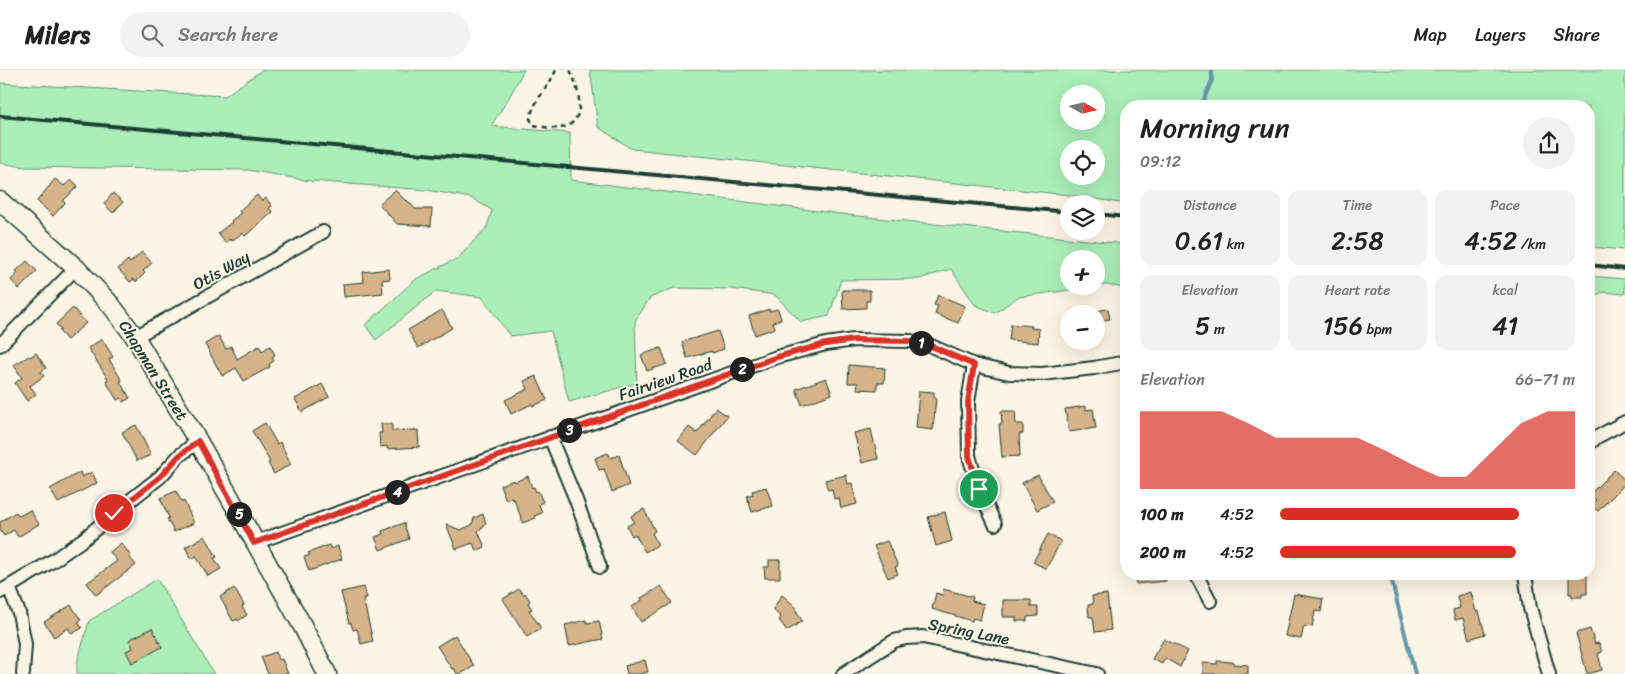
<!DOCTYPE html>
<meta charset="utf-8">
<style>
body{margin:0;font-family:Sriracha,sans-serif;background:#f2f2f2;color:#222;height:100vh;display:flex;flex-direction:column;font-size:19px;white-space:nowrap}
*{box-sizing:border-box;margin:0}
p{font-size:16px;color:#767676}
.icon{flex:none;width:28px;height:28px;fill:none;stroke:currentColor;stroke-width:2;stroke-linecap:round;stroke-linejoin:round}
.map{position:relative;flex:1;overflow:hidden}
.side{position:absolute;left:1120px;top:30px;width:475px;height:480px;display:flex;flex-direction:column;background:#fff;border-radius:20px;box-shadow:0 5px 20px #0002}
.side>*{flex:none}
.needle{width:32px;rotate:98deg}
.tools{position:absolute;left:1060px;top:15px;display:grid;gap:10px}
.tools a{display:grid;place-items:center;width:45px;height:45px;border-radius:50%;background:#fff;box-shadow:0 5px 20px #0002;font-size:25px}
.pin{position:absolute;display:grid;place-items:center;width:42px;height:42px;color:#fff;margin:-21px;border:2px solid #fff;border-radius:50%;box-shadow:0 1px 5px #0007}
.km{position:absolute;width:25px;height:25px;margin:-12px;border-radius:50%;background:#222;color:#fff;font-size:14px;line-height:25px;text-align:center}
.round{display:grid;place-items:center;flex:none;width:52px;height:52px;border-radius:26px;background:#f2f2f2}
.summary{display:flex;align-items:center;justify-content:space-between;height:85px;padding:0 20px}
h1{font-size:28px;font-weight:600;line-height:38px}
.figures{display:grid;grid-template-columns:repeat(3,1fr);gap:8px;height:85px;padding:5px 20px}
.figures div{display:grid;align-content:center;border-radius:12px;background:#f2f2f2;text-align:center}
.figures b{font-size:25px;font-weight:600}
.figures small{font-size:14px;font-weight:400}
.figures p{font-size:14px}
.chart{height:140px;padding:10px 20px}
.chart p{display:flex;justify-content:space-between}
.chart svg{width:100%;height:90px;margin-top:5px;fill:#d93025;opacity:.7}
ul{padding:0 20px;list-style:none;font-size:16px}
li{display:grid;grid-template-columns:80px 60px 1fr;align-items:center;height:38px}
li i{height:12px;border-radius:6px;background:#d93025}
header{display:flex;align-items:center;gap:30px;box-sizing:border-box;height:70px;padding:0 25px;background:#fff;border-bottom:1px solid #e0e0e0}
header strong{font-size:24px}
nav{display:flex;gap:28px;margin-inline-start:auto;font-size:18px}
.search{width:350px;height:45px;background:#f2f2f2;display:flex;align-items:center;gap:12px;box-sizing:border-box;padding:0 18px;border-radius:28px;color:#767676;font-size:19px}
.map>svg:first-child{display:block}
</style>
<header>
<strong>Milers</strong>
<div class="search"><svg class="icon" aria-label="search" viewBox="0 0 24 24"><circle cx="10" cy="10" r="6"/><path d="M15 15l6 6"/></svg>Search here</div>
<nav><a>Map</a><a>Layers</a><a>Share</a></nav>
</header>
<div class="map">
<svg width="1625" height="604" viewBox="0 0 1625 604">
<rect width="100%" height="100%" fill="#fcf5e5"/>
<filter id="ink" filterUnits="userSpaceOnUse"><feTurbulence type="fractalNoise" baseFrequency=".02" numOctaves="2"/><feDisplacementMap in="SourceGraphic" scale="10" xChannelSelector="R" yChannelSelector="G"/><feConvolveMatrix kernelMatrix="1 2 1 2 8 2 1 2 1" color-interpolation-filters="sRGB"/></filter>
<g filter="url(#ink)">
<path fill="#abeeb9" stroke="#659676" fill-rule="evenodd" d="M262 0H524L508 29 491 56 570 63 571 110 858 146 1126 174V218L1107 215 1018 227 995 243 975 235 951 199 919 209 841 210 829 246 801 252 775 225 732 219 674 218 650 228 635 251 637 313 569 332 551 261 510 266 482 227 436 221 376 270 365 255 416 209 458 188 487 157 492 140 471 128 427 120 310 111 248 100 25 97 0 93V13L225 26ZM1069 189H1096V216H1069Z
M590 0H1625V180L1589 177V36H1126V134L1078 126 632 79 598 57ZM1069 24H1096V51H1069ZM1069 79H1096V106H1069Z
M1589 206 1625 209V224L1602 222 1589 232Z
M157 509 214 604H77V593L89 551Z"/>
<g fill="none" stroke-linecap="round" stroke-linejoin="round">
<path stroke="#6598a8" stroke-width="4" d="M1175 36 1177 34 1186 36
M1201 36 1212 10V0
M1126 85 1124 89 1126 94
M1390 504 1415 604"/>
</g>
<path fill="#d6b388" stroke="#1f3d34" d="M55 109 64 116 71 109 78 116 63 131 65 133 53 146 37 131Z
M395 120 406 131 407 130 415 139H432L431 156 397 154 379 134Z
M113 123 123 132 113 143 104 134Z
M257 125 262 131 266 128 272 136 269 138 273 142 245 166 242 163 232 171 230 169 225 173 218 163 232 152 231 151 241 143 239 141Z
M142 182 152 193 143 201 145 203 136 212 134 209 130 212 118 199 128 190 130 193Z
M27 191 37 201 19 219 11 210 18 203 16 201Z
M389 199 390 209 382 210 383 223 344 227 343 214 364 212 363 202Z
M842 220H870V231H866V238L843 239Z
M938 225 965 236 958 253 935 244 938 236 934 235Z
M73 238 86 253 67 270 59 261 61 260 56 254Z
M769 239V241L778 239 781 249 773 252 775 258 755 265 749 246Z
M1108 239 1110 249 1096 252V241Z
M442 240 452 258 418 278 408 260Z
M1011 254 1032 256 1031 258 1039 259 1038 273 1009 270Z
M718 261 724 279 712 283V281L687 288 682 272Z
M219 266 226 279 231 276 237 289 259 276 262 281 270 276 275 285 272 287 274 291 269 294 270 297 244 311 236 298 222 306 205 274Z
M102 269 113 287 109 289 122 311 120 312 130 328 123 332 121 328 117 330 106 311 108 309 88 278Z
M661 278 667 294 647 301 641 285Z
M36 283 46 298 41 302 44 306 30 316 36 324 27 331 15 313 22 308 14 295 29 286 30 287Z
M849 295 885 298 884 313H877V320L857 319 858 313H848Z
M536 306 547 330 533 336 532 334 511 344 505 330 528 319 524 311Z
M826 308 832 324 802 335 796 319Z
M322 314 329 327 302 342 295 329Z
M919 321 934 322V328H936L933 360 916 358Z
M1086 336V340L1093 339 1096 358 1069 362 1065 339Z
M716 338 727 346 697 385 678 371 689 357 697 363Z
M1001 341H1015L1016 354H1023V364H1019L1020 386 1002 387 999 354H1002Z
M265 353 277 374 280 372 291 394 274 404 268 393 270 392 264 381 252 361Z
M381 354H392V361L418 360 419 377 387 379V376L380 377 379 363H382Z
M136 355 151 385 137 391 122 362Z
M871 359 878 389 862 393 854 363Z
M608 383 611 388 619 385 629 415 612 422 604 399 599 400 595 388Z
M1614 400 1625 410V414L1598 441 1591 435 1596 430 1590 424Z
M80 402 82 407 92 402 97 413 58 433 50 419Z
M846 405 848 414 852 413 857 434 841 438 839 428 834 429 832 419 828 420 825 410Z
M1038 405 1053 432 1037 440 1022 413Z
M528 406 532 418 534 417 536 422 538 421 543 432 539 434 542 443 534 446 536 448 523 453 514 429 512 430V427L506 430 500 415 514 410 515 412Z
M766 417 773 436 752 442 747 426 753 424 752 421Z
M176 421 182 432 184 431 194 453 174 462 167 449 169 448 160 428Z
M644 439 655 461 652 463 658 475 645 482 635 464 632 466 627 456 634 452 631 446Z
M30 440 39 454 18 467 14 460 4 466 0 460V452L16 442 19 446Z
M945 442 952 471 936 476 928 447Z
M483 444 486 454 478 461 485 477 476 481 473 473 456 479 446 454 460 460 472 455 474 448Z
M404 453 409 469 380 480 375 467 383 464 382 461Z
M1048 464 1061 471 1046 499 1033 492Z
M205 466 217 487 214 488 221 499 208 506 196 486 192 489 185 477Z
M887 471 898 496 895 497 898 504 888 508 874 476Z
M121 473 131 486 130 488 136 495 96 525 87 513 117 491 110 482Z
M329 475 331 479 338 476 342 489 309 501 304 487 310 485 308 483Z
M769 490H780V508H765L764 497H769Z
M1135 504H1165L1166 511 1136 514Z
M1569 504H1587V524H1582V527H1572V524H1569Z
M661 516 672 533 641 552 632 537 642 530 641 528Z
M364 517 367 528H363L373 571 361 574 357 559 353 560 351 553H349L341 522Z
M234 518 244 535 242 537 247 545 238 551 237 549 233 551 220 527Z
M519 519 523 525 525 523 530 531 528 533 532 539 529 540 541 558 527 567 503 529Z
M943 519 973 527 972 531 984 534 980 550 973 548 972 551 932 539 936 523 942 525Z
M1471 522 1476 542 1479 541 1485 564 1469 569 1463 548 1455 550 1453 540 1460 538 1457 526Z
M1107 524 1111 560 1095 562 1093 547H1089L1088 535 1093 534 1092 526Z
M1294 524 1323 529 1321 542 1315 541 1312 557 1304 556 1301 569 1285 566Z
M782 525 796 537V540L802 551 787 561 779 550 781 548 773 539Z
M1003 530H1031V537H1038V546L1027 547V551H1016V547H1003Z
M71 535 81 550 78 552 82 558 72 564 68 558 54 567 44 552Z
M586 550 587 553 599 551 603 569 569 576 565 555Z
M152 558 162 577 132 593 126 581 133 578 129 570Z
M1590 559 1595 574 1599 573 1602 582 1598 584 1602 600 1587 604 1576 563Z
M455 565 474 596 461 604H457L454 598 452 599 437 576Z
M1164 569 1188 581 1180 597 1165 588 1162 594 1152 589Z
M276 582 279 590 282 589 288 604H268L261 587Z
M645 590 648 602 640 604H627L625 596Z
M1217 591 1234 592V594L1248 595V604H1203V593L1217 594Z"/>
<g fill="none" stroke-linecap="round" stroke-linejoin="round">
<g stroke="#1f3d34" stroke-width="16">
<path id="street" d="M135 267 323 162
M0 275 76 198
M974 295 968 332 969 386 979 419 995 454
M550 367 576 430 600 497
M1589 374 1597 367 1625 352
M254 473 777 287 826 274 854 270 911 271 929 275 974 295 1009 303 1042 304 1094 298 1126 292
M1196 504 1210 531
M1525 504 1530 538 1549 604
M9 517 19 543 25 574 23 604
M0 522 54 490 85 468 114 443 160 407 179 386 198 371
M843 604 894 571 906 568 923 567 1097 604"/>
</g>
<g stroke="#1f3d34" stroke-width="21">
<path id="secondary" d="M0 131 76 198 111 235 135 267 198 371 302 555 327 604"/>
</g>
<path stroke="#1f3d34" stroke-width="2.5" stroke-dasharray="5 4" stroke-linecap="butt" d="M556 0C549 17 533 31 530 49L534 55C544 57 559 61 569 55 587 45 577 14 570 0"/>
<use href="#street" stroke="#fcf5e5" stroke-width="12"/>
<use href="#secondary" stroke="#fcf5e5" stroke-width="18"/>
<path stroke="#1f3d34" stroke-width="4" d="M0 46 1069 142
M1096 144 1126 147
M1589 195 1625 199"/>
</g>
</g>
<g fill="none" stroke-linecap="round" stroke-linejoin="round" filter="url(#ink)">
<g stroke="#fff" stroke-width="10">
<path id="route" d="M114 443 160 407 179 386 198 371 254 473 777 287 826 274 854 270 911 271 929 275 974 295 968 332 969 386 979 419"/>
</g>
<use href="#route" stroke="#d93025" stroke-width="6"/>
</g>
<g text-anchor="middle" stroke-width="4" stroke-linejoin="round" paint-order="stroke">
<g font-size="16" fill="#1f3d34" stroke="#fcf5e5">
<text transform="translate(221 200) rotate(-29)" y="6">Otis Way</text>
<text transform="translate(154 300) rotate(58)" y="6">Chapman Street</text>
<text transform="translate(665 309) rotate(-19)" y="6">Fairview Road</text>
<text transform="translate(969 561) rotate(11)" y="6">Spring Lane</text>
</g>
</g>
</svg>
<div class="tools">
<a><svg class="needle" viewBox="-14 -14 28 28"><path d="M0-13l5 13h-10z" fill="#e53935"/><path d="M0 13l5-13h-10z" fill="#767676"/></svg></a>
<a><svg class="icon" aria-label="locate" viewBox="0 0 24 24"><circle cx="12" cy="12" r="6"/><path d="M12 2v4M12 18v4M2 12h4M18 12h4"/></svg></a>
<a><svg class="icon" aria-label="layers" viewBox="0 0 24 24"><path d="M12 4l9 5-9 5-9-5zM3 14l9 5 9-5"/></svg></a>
<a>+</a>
<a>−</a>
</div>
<div class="pin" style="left:979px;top:419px;background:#1e9e55"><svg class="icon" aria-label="arrive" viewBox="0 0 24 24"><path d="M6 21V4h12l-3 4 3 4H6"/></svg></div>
<div class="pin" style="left:114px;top:443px;background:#d93025"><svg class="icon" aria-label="check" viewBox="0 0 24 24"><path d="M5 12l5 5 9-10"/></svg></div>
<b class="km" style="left:921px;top:273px">1</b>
<b class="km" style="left:742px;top:299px">2</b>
<b class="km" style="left:569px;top:360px">3</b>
<b class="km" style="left:397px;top:422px">4</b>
<b class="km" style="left:239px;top:444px">5</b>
<section class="side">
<div class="summary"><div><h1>Morning run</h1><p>09:12</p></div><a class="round"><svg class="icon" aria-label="share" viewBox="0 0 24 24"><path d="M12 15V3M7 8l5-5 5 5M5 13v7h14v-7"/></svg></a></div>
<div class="figures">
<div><p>Distance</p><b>0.61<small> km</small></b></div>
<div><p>Time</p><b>2:58</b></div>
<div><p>Pace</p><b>4:52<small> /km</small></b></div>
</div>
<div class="figures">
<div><p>Elevation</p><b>5<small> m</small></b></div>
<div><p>Heart rate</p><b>156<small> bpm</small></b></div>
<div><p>kcal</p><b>41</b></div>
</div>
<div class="chart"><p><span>Elevation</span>66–71 m</p>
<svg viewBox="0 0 160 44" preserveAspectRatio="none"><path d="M0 44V6L10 6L20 6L30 6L40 12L50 19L60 19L70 19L80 19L90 25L100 32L110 38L120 38L130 25L140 12L150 6L160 6V44z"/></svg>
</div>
<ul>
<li><b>100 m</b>4:52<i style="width:81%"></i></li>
<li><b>200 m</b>4:52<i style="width:80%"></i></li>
</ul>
</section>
</div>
